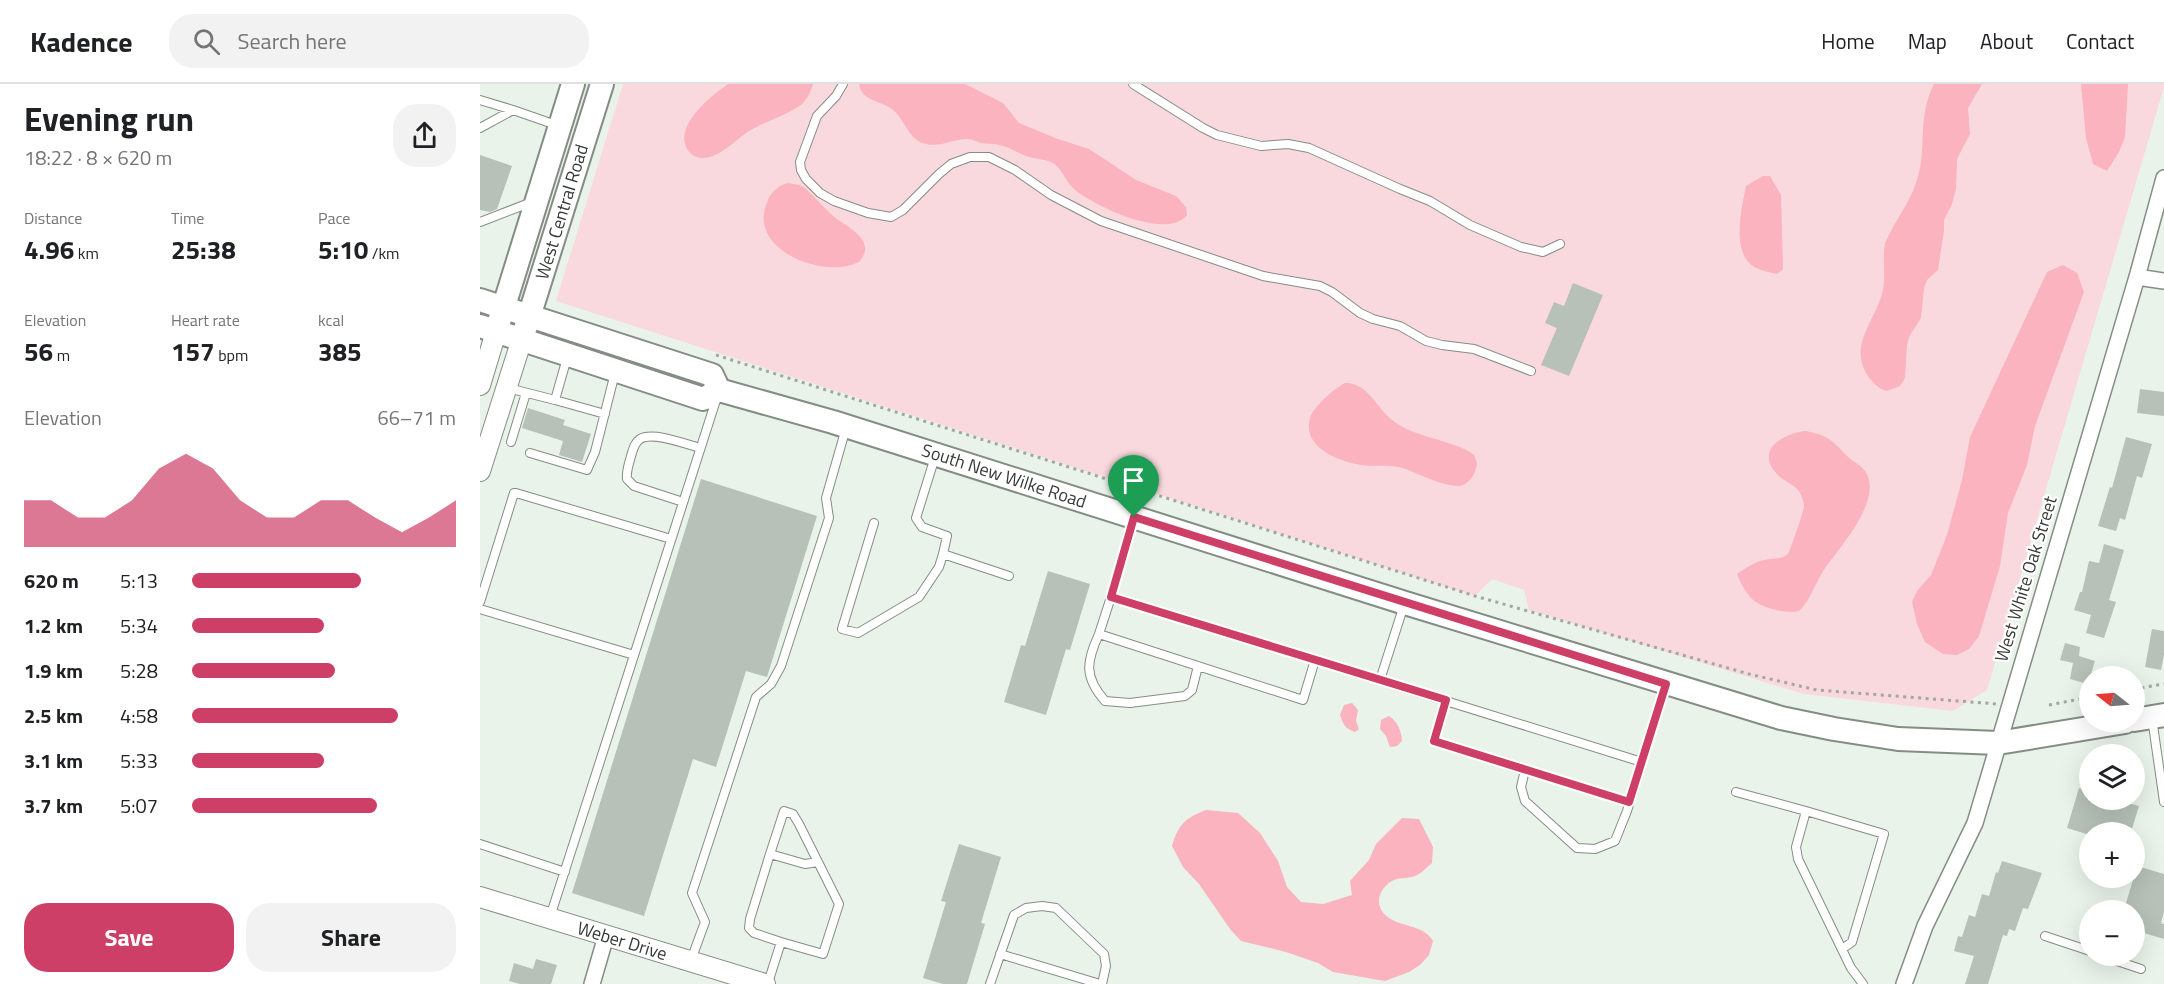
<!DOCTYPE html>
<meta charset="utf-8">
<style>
body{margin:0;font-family:"Titillium Web",sans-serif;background:#f2f2f2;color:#202124;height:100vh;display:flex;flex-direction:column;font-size:22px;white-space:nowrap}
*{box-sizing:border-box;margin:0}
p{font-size:20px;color:#757577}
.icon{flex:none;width:33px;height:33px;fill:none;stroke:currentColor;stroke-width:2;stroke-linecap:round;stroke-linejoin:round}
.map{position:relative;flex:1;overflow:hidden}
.side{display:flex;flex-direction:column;background:#fff;width:480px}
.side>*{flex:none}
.needle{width:39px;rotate:287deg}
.controls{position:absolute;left:1599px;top:582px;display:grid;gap:12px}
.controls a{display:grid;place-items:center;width:66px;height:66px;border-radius:50%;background:#fff;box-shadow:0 6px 24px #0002;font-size:30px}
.pin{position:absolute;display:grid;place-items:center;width:51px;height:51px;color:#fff;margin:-62px -26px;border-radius:50% 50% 50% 0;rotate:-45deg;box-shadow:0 0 6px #0007}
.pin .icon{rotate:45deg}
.round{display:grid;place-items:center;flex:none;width:63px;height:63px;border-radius:24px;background:#f2f2f2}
.overview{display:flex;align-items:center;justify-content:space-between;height:102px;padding:0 24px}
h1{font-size:33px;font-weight:700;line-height:45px}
.metrics{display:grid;grid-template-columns:repeat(3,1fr);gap:9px;height:102px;padding:6px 24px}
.metrics div{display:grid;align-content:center}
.metrics b{font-size:26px;font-weight:700}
.metrics small{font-size:16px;font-weight:400}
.metrics p{font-size:16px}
.chart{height:168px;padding:12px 24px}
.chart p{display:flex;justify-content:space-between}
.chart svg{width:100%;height:108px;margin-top:6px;fill:#ce3f67;opacity:.7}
.button{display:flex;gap:12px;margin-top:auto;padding:12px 24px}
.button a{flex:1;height:69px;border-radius:24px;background:#ce3f67;color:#fff;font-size:24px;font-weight:700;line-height:69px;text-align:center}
.button a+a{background:#f2f2f2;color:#202124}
ul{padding:0 24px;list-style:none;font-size:20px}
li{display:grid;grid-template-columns:96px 72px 1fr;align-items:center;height:45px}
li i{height:15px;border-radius:8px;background:#ce3f67}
header{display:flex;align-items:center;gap:36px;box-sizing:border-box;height:84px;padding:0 30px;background:#fff;border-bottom:2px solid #e0e0e0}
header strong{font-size:28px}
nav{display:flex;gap:33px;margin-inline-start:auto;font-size:21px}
.search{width:420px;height:54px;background:#f2f2f2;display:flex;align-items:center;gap:15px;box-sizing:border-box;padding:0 21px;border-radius:24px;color:#757577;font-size:22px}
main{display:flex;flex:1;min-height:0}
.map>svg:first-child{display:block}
</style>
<header>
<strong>Kadence</strong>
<div class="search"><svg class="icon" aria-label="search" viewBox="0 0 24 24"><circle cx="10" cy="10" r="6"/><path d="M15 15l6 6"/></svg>Search here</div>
<nav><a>Home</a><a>Map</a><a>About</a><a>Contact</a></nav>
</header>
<main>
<section class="side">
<div class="overview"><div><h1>Evening run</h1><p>18:22 · 8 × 620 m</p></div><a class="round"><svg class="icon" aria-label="share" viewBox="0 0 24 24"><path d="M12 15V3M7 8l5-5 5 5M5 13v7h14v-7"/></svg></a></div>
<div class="metrics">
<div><p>Distance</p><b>4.96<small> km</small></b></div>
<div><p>Time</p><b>25:38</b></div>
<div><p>Pace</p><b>5:10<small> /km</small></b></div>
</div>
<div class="metrics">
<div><p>Elevation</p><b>56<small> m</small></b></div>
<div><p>Heart rate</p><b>157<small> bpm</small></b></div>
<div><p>kcal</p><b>385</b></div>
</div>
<div class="chart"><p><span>Elevation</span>66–71 m</p>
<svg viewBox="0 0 160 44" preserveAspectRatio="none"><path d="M0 44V25L10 25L20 32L30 32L40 25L50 12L60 6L70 12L80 25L90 32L100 32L110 25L120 25L130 32L140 38L150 32L160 25V44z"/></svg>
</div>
<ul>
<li><b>620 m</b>5:13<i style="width:64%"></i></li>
<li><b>1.2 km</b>5:34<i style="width:50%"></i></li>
<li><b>1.9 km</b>5:28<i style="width:54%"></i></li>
<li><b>2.5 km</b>4:58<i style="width:78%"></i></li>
<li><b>3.1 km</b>5:33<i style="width:50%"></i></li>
<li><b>3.7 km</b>5:07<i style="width:70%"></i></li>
</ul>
<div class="button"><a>Save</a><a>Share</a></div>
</section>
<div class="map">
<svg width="1684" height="900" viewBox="0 0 1684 900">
<rect width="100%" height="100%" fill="#e9f3e9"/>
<path fill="#f9d9de" d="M143 0H1684V3L1507 606 1473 627 1324 610 1049 526 1044 506 1012 495 995 512 76 217Z"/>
<path fill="#fab3bf" d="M248 0H333C331 7 328 14 322 20 306 32 285 37 269 47 255 56 239 75 221 74 215 73 210 70 207 65 194 41 231 12 248 0Z
M379 0H485L523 19 539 39 575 54 609 65 656 96 696 112 706 123 707 131C687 157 614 122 594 105 585 97 582 83 571 78 564 75 556 75 549 73 539 70 530 63 519 61 513 59 507 60 501 59 497 58 492 55 488 55 474 54 459 65 443 59 428 54 425 36 413 26 401 16 382 18 379 0Z
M1454 0H1502L1488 24 1490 50 1477 75 1476 105 1472 120 1464 136V147L1458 186 1447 196 1444 204 1441 234 1429 253 1427 261 1425 294 1420 302 1407 307C1398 305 1391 297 1386 289 1369 259 1397 235 1403 206 1406 190 1402 175 1405 159 1414 138 1430 119 1437 96 1448 63 1436 36 1454 0Z
M1601 0H1648L1645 53 1639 68 1627 87 1613 80 1606 54Z
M1283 92H1290L1301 111 1303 185 1297 190C1288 188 1277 186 1270 180 1252 162 1262 123 1266 102Z
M308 99 320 101 325 104C335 113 343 123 353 132 368 144 398 156 379 178 345 196 264 166 288 116 292 107 299 101 308 99Z
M1583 181 1597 189 1604 208 1555 342 1547 381 1528 429 1520 482 1499 552 1489 565 1477 571 1463 570 1445 558 1437 540 1432 518 1437 507 1451 491 1467 451 1482 396 1490 353 1567 188Z
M865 299C887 298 897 324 912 336 935 354 965 354 990 368L994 371 997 379C996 388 991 398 983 401 969 406 936 388 922 384 911 381 901 382 890 382 865 380 821 366 830 334 833 323 855 304 865 299Z
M1325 347C1348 351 1352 356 1367 372 1373 378 1380 380 1385 387 1404 414 1361 462 1345 484 1336 497 1330 517 1319 527 1305 530 1282 524 1272 515 1265 508 1260 498 1257 490 1267 483 1278 476 1290 475 1297 474 1303 475 1308 470 1310 467 1324 427 1324 422 1324 418 1322 413 1320 409 1315 400 1305 398 1299 392 1273 367 1302 350 1325 347Z
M872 619 878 626 876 637 879 645 875 648C865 645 863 640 860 631L864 621Z
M909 632C918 638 921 646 922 657L917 662 910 663 906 652 900 645 901 636Z
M726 726 758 729 780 749 798 777 807 803 821 818 843 820 872 811 870 797 889 776 896 760 922 734 939 735 953 763 952 779C947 783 942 789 937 791 930 795 921 793 914 796 904 800 896 813 900 823 908 845 942 837 953 857L949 871 940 881 929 888 905 897 853 888 838 879 806 868 761 857 750 845 719 800 703 783 692 762C698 741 705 734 726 726Z"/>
<path fill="#b7c1b7" d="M0 71 32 82 17 125 10 128 0 126Z
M1093 199 1123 211 1089 292 1061 281 1077 244 1065 239 1074 218 1084 222Z
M1660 305 1684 308V332L1657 329Z
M48 324 85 336 83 341 111 350 102 378 79 371 83 357 42 344Z
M1646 353 1672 360 1662 394 1657 392 1645 436 1640 434 1636 447 1618 442 1630 403 1632 404Z
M221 395 337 432 287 593 266 587 236 683 213 675 164 832 92 809Z
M1624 460 1644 466 1629 516 1636 518 1624 554 1606 549 1611 531 1594 526 1600 508H1602L1609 477 1619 479Z
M568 487 610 500 590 566 586 565 566 631 524 618 541 561 545 562Z
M1672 545 1684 547V571L1681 586 1665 583Z
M1585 559 1600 563 1599 572 1615 577 1608 600 1590 595 1593 579 1580 576Z
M1599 704 1610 707V716H1636L1659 722 1651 748H1610V751L1587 744Z
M479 760 521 773 501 839 505 840 487 900H463L443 894 466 818 461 817Z
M1522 777 1562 789 1548 825 1543 824 1535 847 1529 845 1527 852 1523 851 1508 900H1485L1494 872 1474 867 1478 852 1482 853 1489 831 1495 833 1502 810 1509 812 1516 788 1518 789Z
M1657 782 1684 790V828L1681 839 1684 840V855L1654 846V826H1644Z
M56 875 77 881 71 900H40L29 897 34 879 53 885Z"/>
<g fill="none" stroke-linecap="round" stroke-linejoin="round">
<g stroke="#848d84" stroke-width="10">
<path id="service" d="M363 0 356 12 337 32 320 78 321 86 326 95 340 109 354 117 388 129 411 133 423 126 459 90 471 80 490 73H509L535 86 571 111 621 137 783 192 840 202 852 208 880 229 893 235 920 242 946 257 962 261 994 265 1051 287
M653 0 723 44 737 51 781 62 808 60 829 64 920 105 950 117 990 141 1041 163 1063 168 1080 160
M0 16 33 26
M0 44 33 26 79 42
M0 138 52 118
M28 304 75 316 87 274
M75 316 125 330
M31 358 46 309
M50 369 107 386 115 368 135 289
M455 373 436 434 442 443 467 452 463 470 529 492
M203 418 154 402 147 395C146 387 149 380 151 372 153 366 154 359 160 355 172 347 206 360 220 364
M653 436 631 513 966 617
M394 439 362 545 378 549 439 513 459 483 463 470
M631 513 619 550 823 616 835 576
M0 518 34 409H36L191 455
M0 525 154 571
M619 550C606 578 604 593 625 617L650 619 705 612 712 606 718 582
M900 596 924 521
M1672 634 1684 718
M1045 686 1041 703 1045 717 1097 764 1115 765 1135 757 1147 727 1185 602
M1256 708 1326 727 1316 763 1318 775 1371 884 1383 900
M1149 718 954 657 966 617 1162 678
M1326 727 1404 750 1372 858 1362 865
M0 760 85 788
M290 770 270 835 269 844 274 849 301 858
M70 833 237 313
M1565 852 1610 867
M520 870 620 900
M1622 872 1661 885
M211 876 225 838 212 809 276 613 291 600 301 582 349 434 346 414 366 344
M288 899 301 858 343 870 359 820 319 740 313 730 304 727 290 770 325 780 338 778
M510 900 534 831 546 824 562 822 576 824 624 870 626 882 622 900"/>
</g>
<g stroke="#848d84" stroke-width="18">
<path id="minor" d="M1657 193 1684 197
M112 900 126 852
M1424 900 1445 842 1495 739 1657 193 1684 94"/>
</g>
<g stroke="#848d84" stroke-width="22">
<path id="tertiary" d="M0 301 16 248
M0 387 42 255
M0 813 285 900"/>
</g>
<g stroke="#848d84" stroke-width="26">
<path id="secondary" d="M0 216 232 291 239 306
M19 238 93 0
M0 242 223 315 239 306 353 338 925 519 1301 634 1354 645 1418 655 1518 659 1645 638
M42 255 122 0
M1654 636 1684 631"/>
</g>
<path stroke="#a1a8a1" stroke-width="3" stroke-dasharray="3 4.5" stroke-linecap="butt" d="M236 271 995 512 1269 590 1337 606 1517 620
M1654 605 1684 600
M1569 621 1610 613"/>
<use href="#service" stroke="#fff" stroke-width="8"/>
<use href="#minor" stroke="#fff" stroke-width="15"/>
<use href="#tertiary" stroke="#fff" stroke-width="20"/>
<use href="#secondary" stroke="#fff" stroke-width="22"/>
</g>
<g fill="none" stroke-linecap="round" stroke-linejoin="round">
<g stroke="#fff" stroke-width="12">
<path id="route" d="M654 433 1186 600 1149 718 954 657 966 616 631 513Z"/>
</g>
<use href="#route" stroke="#ce3f67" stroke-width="8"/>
</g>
<g text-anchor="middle" stroke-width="4.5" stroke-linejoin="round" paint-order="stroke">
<g font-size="18" fill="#363a36" stroke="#fff">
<text transform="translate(82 128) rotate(-73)" y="6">West Central Road</text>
<text transform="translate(524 392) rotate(18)" y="6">South New Wilke Road</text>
<text transform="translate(1546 495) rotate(-73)" y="6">West White Oak Street</text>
<text transform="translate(142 857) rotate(17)" y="6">Weber Drive</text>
</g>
</g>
</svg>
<div class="controls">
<a><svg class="needle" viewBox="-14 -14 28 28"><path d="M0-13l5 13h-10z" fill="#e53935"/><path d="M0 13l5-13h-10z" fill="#757577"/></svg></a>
<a><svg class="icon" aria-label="layers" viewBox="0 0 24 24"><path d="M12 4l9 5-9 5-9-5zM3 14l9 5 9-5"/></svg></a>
<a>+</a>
<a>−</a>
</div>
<div class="pin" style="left:654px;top:433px;background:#1e9e55"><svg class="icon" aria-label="arrive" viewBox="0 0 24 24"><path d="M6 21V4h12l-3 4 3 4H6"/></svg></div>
</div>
</main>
